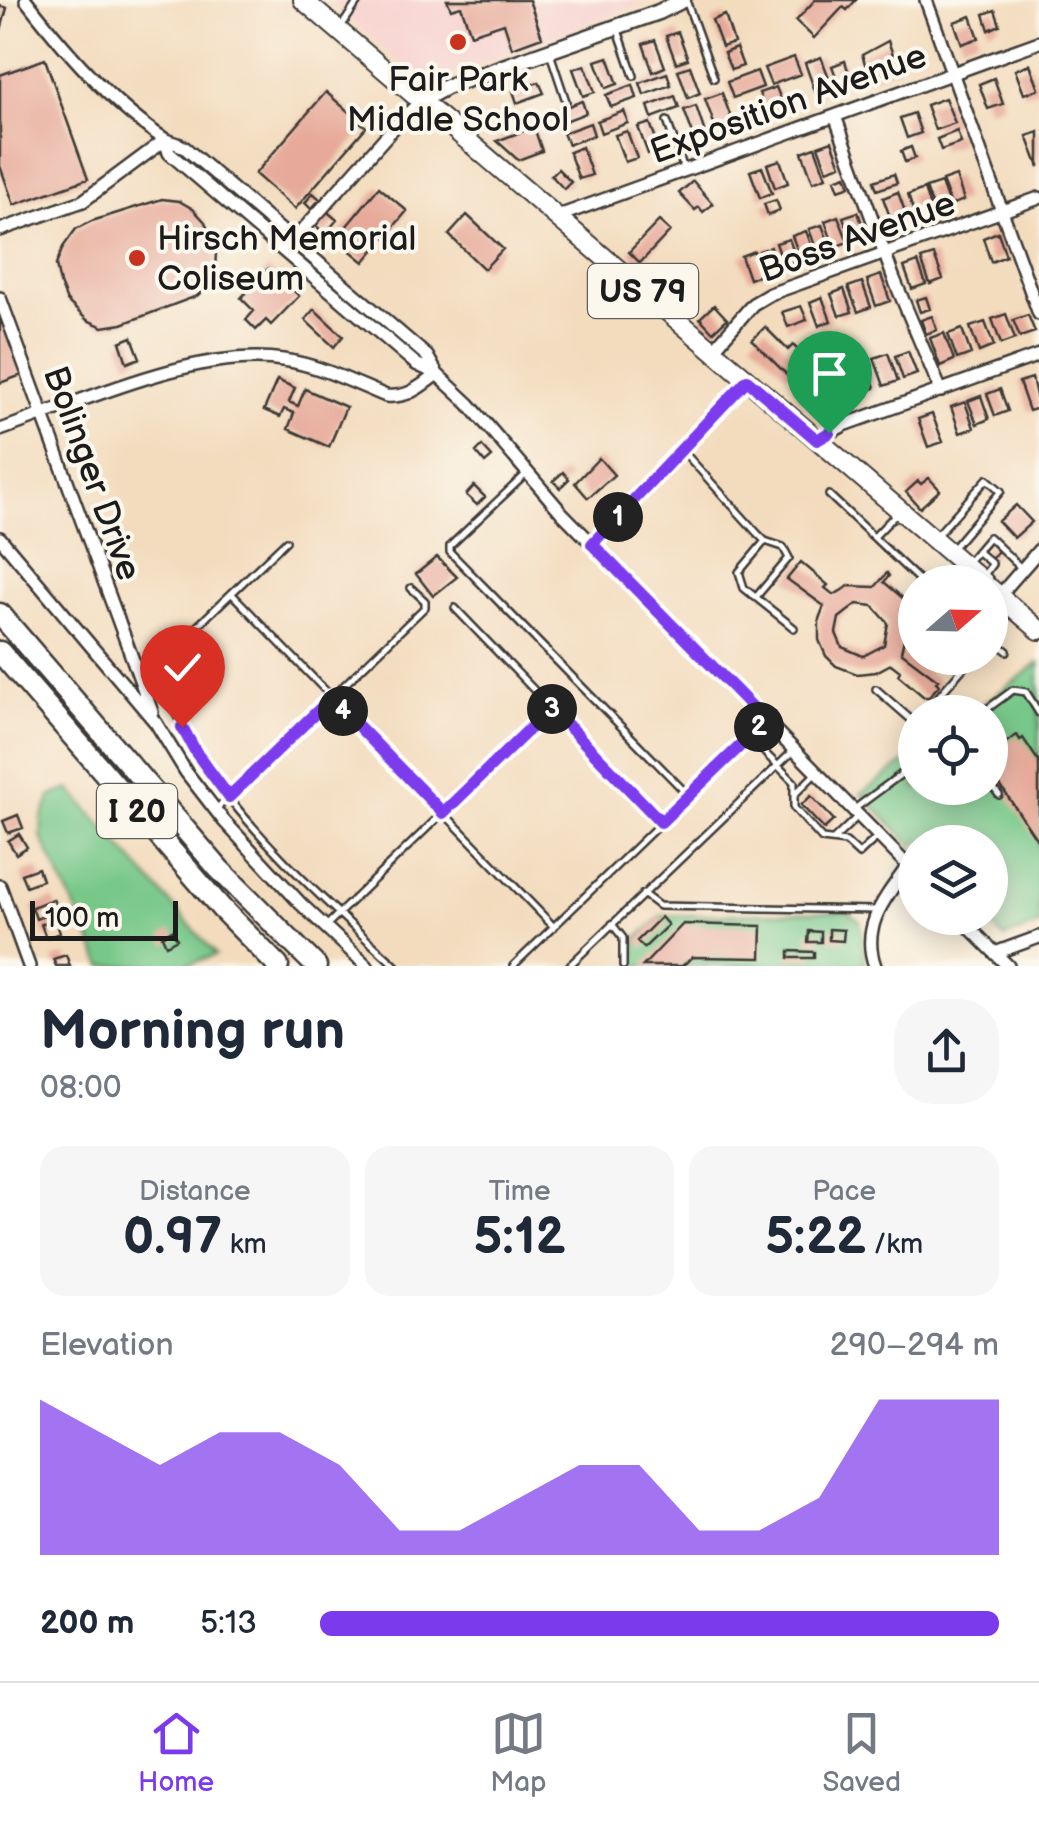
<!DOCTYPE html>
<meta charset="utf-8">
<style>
body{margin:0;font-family:"Balsamiq Sans",sans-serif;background:#f6f6f7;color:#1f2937;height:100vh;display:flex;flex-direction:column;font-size:38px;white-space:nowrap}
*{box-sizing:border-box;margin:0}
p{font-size:32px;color:#747a83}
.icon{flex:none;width:55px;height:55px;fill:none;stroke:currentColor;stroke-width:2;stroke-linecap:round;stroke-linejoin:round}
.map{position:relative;height:966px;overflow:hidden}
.drawer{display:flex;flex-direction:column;background:#fff;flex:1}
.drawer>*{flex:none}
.needle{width:65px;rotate:70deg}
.tools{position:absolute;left:898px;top:565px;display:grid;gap:20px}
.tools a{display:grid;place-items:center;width:110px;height:110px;border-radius:50%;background:#fff;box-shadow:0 5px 25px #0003;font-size:50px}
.scale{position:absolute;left:30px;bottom:25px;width:148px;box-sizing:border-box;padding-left:10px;border:5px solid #1c1c1c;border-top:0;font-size:28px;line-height:35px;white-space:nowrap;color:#1c1c1c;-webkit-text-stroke:8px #fbf7ec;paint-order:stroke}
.pin{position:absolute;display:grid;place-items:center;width:85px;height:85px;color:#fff;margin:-102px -42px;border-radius:50% 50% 50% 0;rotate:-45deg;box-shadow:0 0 10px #0007}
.pin .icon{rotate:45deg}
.km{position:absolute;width:50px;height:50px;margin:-25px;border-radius:50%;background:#222;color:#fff;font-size:28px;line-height:50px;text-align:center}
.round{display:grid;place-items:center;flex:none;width:105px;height:105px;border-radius:40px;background:#f6f6f7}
.headline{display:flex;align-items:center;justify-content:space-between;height:170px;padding:0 40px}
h1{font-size:55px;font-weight:700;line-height:75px}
.figures{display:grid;grid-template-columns:repeat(3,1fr);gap:15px;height:170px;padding:10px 40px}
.figures div{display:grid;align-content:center;border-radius:25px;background:#f6f6f7;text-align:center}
.figures b{font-size:50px;font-weight:700}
.figures small{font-size:28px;font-weight:400}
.figures p{font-size:28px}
.chart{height:280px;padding:20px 40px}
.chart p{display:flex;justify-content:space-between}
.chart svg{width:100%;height:180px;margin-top:10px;fill:#7c3aed;opacity:.7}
ul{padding:0 40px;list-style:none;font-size:32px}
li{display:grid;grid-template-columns:160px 120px 1fr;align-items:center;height:75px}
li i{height:25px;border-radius:12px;background:#7c3aed}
.dock{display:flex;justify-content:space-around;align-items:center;height:140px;border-top:2px solid #e0e1e3;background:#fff;font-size:28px;color:#747a83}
.dock a{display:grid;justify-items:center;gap:5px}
.dock .on{color:#7c3aed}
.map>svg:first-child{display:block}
</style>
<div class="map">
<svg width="1039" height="966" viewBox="0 0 1039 966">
<rect width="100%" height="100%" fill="#fbf7ec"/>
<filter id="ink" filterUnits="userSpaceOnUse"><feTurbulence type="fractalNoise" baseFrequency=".01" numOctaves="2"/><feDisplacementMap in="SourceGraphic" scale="20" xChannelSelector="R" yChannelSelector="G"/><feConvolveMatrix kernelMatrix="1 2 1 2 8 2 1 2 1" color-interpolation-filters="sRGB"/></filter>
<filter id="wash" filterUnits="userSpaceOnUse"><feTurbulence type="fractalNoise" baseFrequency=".0048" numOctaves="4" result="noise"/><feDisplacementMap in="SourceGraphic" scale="40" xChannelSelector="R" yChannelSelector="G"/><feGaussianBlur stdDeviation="2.25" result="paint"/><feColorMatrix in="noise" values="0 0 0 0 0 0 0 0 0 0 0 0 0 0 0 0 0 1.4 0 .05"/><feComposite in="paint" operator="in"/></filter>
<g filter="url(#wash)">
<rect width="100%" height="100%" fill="#f3dcbe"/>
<path fill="#f7d0ce" d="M329 0H653L424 85Z"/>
<path fill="#77c789" stroke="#4a7252" stroke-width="2.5" d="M1039 663V925L1004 938 983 918H990V842H915V849L861 794 915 755V788H990V712H972Z
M70 789 216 955 184 966H103L41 837 42 818 51 796Z
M846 911 860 921 866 966H635L636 939 662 916Z"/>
<g id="blocks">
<path fill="#e7aa9a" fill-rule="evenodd" d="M447 0H529L542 37 512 48 504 23 471 34 461 6 451 9Z
M815 0H856L847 10 843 7 814 38 796 21Z
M0 6 7 8 1 30H0Z
M995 10 1000 25 989 30 984 14Z
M725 15 734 43 722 47 712 20Z
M971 16 979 38 962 44 954 22Z
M678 32 688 59 676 63 666 36Z
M655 40 665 67 653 72 643 44Z
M888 41 898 68 870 78 862 55Z
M736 48 743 66 731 70 724 53Z
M608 57 618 84 606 88 596 61Z
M794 57 801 74 771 85 764 68Z
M821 57 833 88 816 94 805 63Z
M45 59 88 179 14 205 0 166V75Z
M845 61 852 83 840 87 832 66Z
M1030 64 1039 89 1024 94 1015 70Z
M585 65 595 92 583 96 573 69Z
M690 66 700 93 688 98 678 70Z
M757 71 763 87 733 98 727 82Z
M667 73 671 85 644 95 640 83Z
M994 78 1003 104 988 109 979 84Z
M539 82 544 93 517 103 513 91Z
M633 85 637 98 611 107 606 95Z
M776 87 783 105 766 111 759 93Z
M326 92 366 127 295 209 255 174Z
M722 93 733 123 716 129 705 99Z
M675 96 679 108 652 118 648 106Z
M945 98 955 123 935 130 926 105Z
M582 101 586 113 560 123 555 111Z
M696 106 705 133 694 137 684 110Z
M624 111 628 123 601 133 597 121Z
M914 113 921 133 907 138 900 118Z
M590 123 594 135 568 145 563 133Z
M650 123 660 150 648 154 638 127Z
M534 127 542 151 518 160 497 141Z
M627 131 637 158 625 162 615 135Z
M957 131 961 143 941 150 937 139Z
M1039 132V167L1027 136Z
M832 141 841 165 827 170 818 146Z
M582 147 592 175 579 179 569 152Z
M815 147 826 177 813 182 802 152Z
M911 147 915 158 905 162 901 151Z
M780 160 788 183 775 188 767 164Z
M762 167 772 193 760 198 750 171Z
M558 169 571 182 564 189 551 175Z
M894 174 897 183 877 190 874 181Z
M846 175 850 186 839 190 835 179Z
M956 176 964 200 951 205 942 181Z
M693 181 713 204 703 212 699 207 695 210 679 193Z
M941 183 949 205 934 210 926 188Z
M379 187 407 211 364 262 336 239Z
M924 189 931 210 915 216 908 195Z
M898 192 908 220 893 225 883 198Z
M313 193 320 199 311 209 305 203Z
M162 199 179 201 193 209 205 222 216 252 215 270 208 286 197 296 122 324 103 327 87 320 67 301 60 284 56 265 63 247 76 229 92 221Z
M776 200 780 210 768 215 764 204Z
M323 208 337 220 325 234 312 222Z
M858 212 866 236 852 241 843 217Z
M467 215 503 249 484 269 449 235Z
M838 216 848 242 834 247 825 221Z
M659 221 670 231 640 263 629 252Z
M822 225 831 249 818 254 809 229Z
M806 231 815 255 801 260 792 236Z
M998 232 1006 256 991 262 983 238Z
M789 239 797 261 784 266 776 243Z
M771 247 779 268 767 273 759 251Z
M754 251 762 274 749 279 741 256Z
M934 255 943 279 930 284 921 259Z
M918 262 926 284 912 289 904 267Z
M268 269 278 277 282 273 293 283 289 286 299 296 271 325 266 320 256 330 246 320 254 311 241 298Z
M881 275 890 301 876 306 867 280Z
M862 282 871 307 858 312 848 287Z
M844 289 852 312 839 316 831 294Z
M822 297 831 321 819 326 810 302Z
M926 297 930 309 920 312 916 300Z
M714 305 727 319 713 332 700 318Z
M801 306 807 320 788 327 782 312Z
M314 309 343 336 334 347 305 320Z
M1006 314 1015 339 1001 344 992 319Z
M0 315 22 375 0 383Z
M1028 315 1035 332 1020 337 1013 320Z
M932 316 937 330 926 334 921 320Z
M985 322 994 346 979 352 970 327Z
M765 327 788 350 793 345 815 367 812 370 823 381 802 401 795 394 805 385 792 371 787 375 752 340Z
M962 329 971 354 957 359 948 334Z
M944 333 954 360 940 366 930 338Z
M132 337 140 358 127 363 120 342Z
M908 351 917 374 903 379 895 356Z
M888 353 898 381 884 386 874 358Z
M870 372 875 388 864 392 858 376Z
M1032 378 1039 408 1029 411 1019 382Z
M277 380 295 388 289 402 298 406 305 389 346 407 329 447 288 429 294 413 284 409 280 417 264 410Z
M1000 389 1008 411 995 416 987 394Z
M981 396 989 419 977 424 968 401Z
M965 402 974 428 960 433 951 407Z
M932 414 943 442 928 447 918 419Z
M482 446 492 457 485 463 476 452Z
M599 458 614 475 588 498 575 483Z
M563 472 569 479 560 488 553 481Z
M929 478 940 490 920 508 906 492 918 481 921 484Z
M474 486 485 497 477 505 466 495Z
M1016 505 1032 522 1014 538 998 521Z
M990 543 998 551 991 559 982 552Z
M437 557 457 577 433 596 416 574Z
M801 562 828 585 825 588 834 595 849 586 875 587 887 573 889 576 884 582 905 600 910 595 913 598 903 609 907 626 901 652 938 680 936 682 939 685 929 697H924L898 675 900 671 891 664 876 672 857 674 836 666 826 656 819 640V619L824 606 787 579ZM857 604 873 606 888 623 884 645 863 656 842 647 836 633 839 618Z
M1017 735 1020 740 1023 738 1039 762V843L990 770V753Z
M811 796 834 820 824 829 801 805Z
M18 815 23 828 8 833 3 821Z
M19 834 27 847 16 854 8 841Z
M38 868 42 880 26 886 21 874Z
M53 899 58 911 36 919 32 907Z
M661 917 668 925 644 948 637 941Z
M55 919 60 933 46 938 41 924Z
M683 924 762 926 761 958 693 957 682 966H643Z
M829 929 844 930 843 941 829 940Z
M172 930 177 939 166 945 162 936Z
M809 931 821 932V942H808Z
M789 951 814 952V958H789Z
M66 955 70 966H56L53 959Z"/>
</g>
</g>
<g filter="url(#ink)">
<use href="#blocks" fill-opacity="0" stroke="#3c3934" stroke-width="2.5"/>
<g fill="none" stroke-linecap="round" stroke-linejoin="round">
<g stroke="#3c3934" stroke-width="10">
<path id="service" d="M687 3 714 78
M341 27 359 0
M618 30 634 76
M550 53 566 101
M667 121 684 169
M682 450 757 533 765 541 783 547 789 558 756 597
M525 475 450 546V552L689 796
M829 495 921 582
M938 534 987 479 1001 491 951 550
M874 537 897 513
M765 541 739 572 744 588 794 628
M977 551 992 564 982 578
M966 564 989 537 1020 567
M232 594 554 927
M455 608 661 822
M990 637 1007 651
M155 667C169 697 181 729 199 757 251 836 327 903 396 966
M140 681 286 541
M876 689 915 723
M925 712 972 658
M983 712 1013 690 1026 692 1039 713
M749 737 794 782V808L822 839 846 842 859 854 878 836
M990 783 999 795
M795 794 815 774
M215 810 425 607V601L411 588
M853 810 915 764
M833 840 858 816
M643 894 659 906 876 910
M612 924 623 938V966
M327 925 551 708
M513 966 766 721
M569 966 792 752"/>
</g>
<g stroke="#3c3934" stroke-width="16">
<path id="minor" d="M26 0C63 48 112 105 163 138 169 142 177 143 184 147L427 356 437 374 469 404 562 513 915 873
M926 0 1039 314
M835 116 894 279 941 391
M165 140 169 153 416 364 437 374
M556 217 1039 42
M0 230 83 201 165 140
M294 240 397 124 421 101
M0 298 152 712
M712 351 753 304 770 294 1039 198
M0 430C81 402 199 347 283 360 319 365 352 382 386 396 408 398 420 387 437 374
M817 440 844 425 1039 355
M0 538 156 723 186 772 224 821 301 904 367 966
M592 544 747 380
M999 596 1039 550
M0 886 29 966
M960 918 1008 966
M995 953 1039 937
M875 966C860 926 886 897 908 866"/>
</g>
<g stroke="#3c3934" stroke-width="19">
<path id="tertiary" d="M421 101 446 87 659 12 683 0"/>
</g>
<g stroke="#3c3934" stroke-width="22">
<path id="primary" d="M303 0 984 582
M990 588 1039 630"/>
</g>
<g stroke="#3c3934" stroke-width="25">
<path id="motorway" d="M0 614 219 869 316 966
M0 652 222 909 278 966"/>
</g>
<use href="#service" stroke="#fff" stroke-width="5"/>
<use href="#minor" stroke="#fff" stroke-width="11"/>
<use href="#tertiary" stroke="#fff" stroke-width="14"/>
<use href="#primary" stroke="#fff" stroke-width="18"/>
<use href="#motorway" stroke="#fff" stroke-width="20"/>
</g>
</g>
<g fill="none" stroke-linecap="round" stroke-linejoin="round" filter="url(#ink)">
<g stroke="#fff" stroke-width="20">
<path id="route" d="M182 727 197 754 229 797 331 698 443 813 551 708 661 822 766 721 592 544 747 380 817 440 829 433"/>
</g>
<use href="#route" stroke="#7c3aed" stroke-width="12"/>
</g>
<g fill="#c8321e" stroke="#fbf7ec" stroke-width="4">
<circle cx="458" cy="42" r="10"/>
<circle cx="137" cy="258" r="10"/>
</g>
<g text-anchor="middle" stroke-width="8" stroke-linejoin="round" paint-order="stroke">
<g fill="#fbf7ec" stroke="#5f5e5a" stroke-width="2.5">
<rect x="588" y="264" width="110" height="54" rx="8"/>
<rect x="97" y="784" width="80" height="54" rx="8"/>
</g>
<g font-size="32" font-weight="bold" fill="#1c1c1c">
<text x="643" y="302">US 79</text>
<text x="137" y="822">I 20</text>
</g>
<g font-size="35" fill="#1c1c1c" stroke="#fbf7ec">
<text x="458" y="91">Fair Park<tspan x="458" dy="40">Middle School</tspan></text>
<text x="157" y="250" text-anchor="start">Hirsch Memorial<tspan x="157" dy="40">Coliseum</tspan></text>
</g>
<g font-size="35" fill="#1c1c1c" stroke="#fbf7ec">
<text transform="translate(788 103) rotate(-20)" y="12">Exposition Avenue</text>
<text transform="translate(857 236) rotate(-20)" y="12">Boss Avenue</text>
<text transform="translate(93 473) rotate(70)" y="12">Bolinger Drive</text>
</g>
</g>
</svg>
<div class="tools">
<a><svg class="needle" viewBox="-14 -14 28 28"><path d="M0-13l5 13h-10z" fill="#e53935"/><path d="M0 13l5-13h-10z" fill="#747a83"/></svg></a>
<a><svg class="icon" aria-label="locate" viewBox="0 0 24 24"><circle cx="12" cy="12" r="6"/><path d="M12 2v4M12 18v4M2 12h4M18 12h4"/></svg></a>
<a><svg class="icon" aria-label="layers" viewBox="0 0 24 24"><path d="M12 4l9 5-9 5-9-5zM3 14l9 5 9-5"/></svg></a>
</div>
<div class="scale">100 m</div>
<div class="pin" style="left:829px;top:433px;background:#1e9e55"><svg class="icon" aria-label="arrive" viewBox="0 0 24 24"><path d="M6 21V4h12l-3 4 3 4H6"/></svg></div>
<div class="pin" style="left:182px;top:727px;background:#d93025"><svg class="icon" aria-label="check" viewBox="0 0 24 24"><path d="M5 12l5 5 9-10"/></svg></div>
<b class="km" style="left:618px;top:517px">1</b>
<b class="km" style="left:759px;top:727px">2</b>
<b class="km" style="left:552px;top:709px">3</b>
<b class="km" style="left:343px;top:711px">4</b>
</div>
<section class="drawer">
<div class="headline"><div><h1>Morning run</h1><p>08:00</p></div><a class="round"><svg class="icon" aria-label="share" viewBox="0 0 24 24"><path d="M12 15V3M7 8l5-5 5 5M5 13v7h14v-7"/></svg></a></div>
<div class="figures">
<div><p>Distance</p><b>0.97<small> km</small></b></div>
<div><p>Time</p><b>5:12</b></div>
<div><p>Pace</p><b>5:22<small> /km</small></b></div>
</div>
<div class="chart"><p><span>Elevation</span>290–294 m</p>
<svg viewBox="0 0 160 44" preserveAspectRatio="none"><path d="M0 44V6L10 14L20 22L30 14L40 14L50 22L60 38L70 38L80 30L90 22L100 22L110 38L120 38L130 30L140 6L150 6L160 6V44z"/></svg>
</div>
<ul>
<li><b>200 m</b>5:13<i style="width:100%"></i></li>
</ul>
</section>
<nav class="dock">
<a class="on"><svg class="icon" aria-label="home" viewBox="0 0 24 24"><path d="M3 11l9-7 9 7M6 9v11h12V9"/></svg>Home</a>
<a><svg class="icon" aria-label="map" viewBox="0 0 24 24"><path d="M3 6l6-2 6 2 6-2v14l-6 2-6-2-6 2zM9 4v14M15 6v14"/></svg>Map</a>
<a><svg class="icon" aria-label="saved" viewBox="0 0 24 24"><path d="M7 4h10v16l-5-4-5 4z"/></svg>Saved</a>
</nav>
